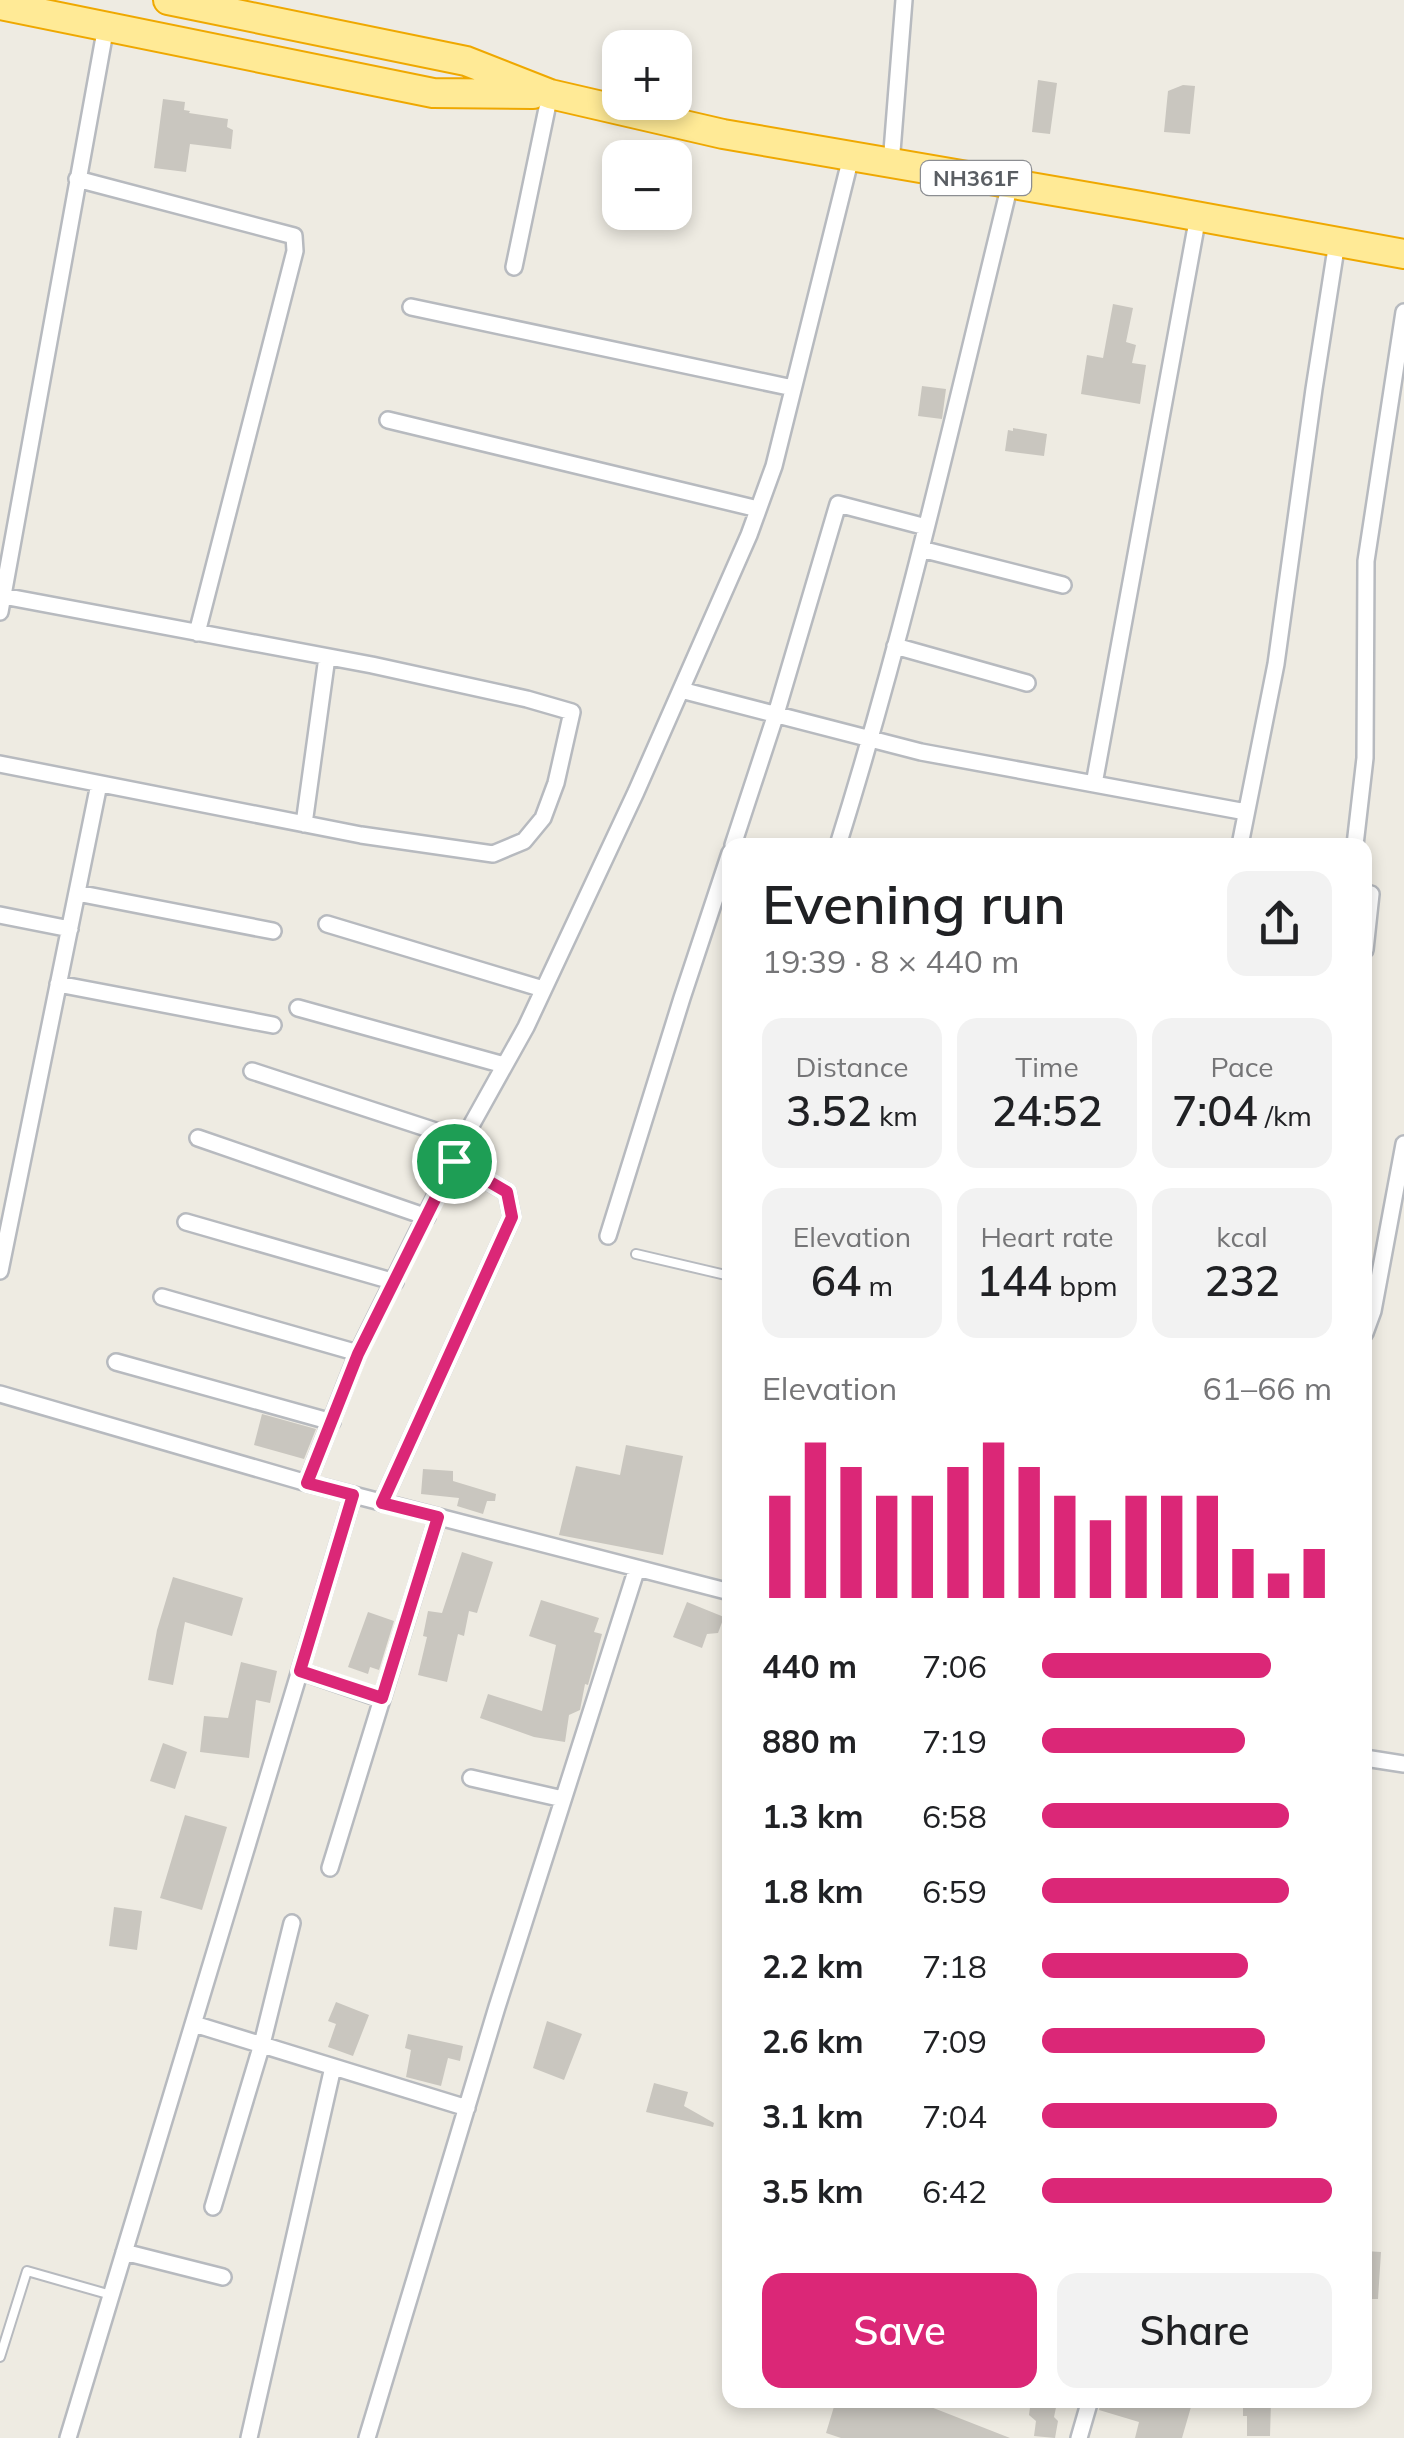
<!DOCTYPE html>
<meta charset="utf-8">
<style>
body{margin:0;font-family:Mulish,sans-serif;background:#f2f2f2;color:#202124;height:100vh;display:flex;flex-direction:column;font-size:38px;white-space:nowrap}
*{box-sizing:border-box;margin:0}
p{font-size:32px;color:#757577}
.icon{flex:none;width:55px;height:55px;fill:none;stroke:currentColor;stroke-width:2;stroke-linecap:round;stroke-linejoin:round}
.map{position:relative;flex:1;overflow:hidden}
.side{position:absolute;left:722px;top:838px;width:650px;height:1570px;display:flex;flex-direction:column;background:#fff;border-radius:20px;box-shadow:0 5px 15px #0003}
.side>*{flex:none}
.controls{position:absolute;left:602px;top:30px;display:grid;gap:20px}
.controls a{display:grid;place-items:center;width:90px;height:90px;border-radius:20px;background:#fff;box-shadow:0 5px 15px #0003;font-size:50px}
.pin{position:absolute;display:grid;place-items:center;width:85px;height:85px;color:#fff;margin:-42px;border:5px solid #fff;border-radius:50%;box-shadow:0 2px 10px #0007}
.round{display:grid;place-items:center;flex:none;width:105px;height:105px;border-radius:20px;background:#f2f2f2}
.head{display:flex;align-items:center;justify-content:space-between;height:170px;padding:0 40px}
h1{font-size:55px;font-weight:600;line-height:75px}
.figures{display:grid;grid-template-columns:repeat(3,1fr);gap:15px;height:170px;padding:10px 40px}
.figures div{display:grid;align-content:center;border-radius:20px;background:#f2f2f2;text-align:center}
.figures b{font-size:42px;font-weight:600}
.figures small{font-size:28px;font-weight:400}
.figures p{font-size:28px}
.chart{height:280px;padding:20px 40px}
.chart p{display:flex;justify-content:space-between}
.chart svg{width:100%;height:180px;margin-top:10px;stroke:#db2777;stroke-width:6}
.button{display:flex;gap:20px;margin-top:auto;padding:20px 40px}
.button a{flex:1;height:115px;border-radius:20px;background:#db2777;color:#fff;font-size:40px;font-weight:600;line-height:115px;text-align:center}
.button a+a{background:#f2f2f2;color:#202124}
ul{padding:0 40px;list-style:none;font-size:32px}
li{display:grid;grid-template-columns:160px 120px 1fr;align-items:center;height:75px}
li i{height:25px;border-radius:12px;background:#db2777}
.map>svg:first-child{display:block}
</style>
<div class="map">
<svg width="1404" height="2438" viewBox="0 0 1404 2438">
<rect width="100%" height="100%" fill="#eeebe2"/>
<path fill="#c9c6bf" d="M1038 80 1057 83 1050 134 1032 132Z
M1183 85 1195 86 1190 134 1164 132 1168 91Z
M163 99 185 102 184 110 190 111 189 113 228 119 227 127 233 130 231 149 190 144 186 172 154 168Z
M1113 304 1133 308 1126 342 1136 345 1132 363 1146 365 1140 404 1081 394 1087 355 1103 358Z
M922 386 946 389 942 419 918 416Z
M1013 428 1047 434 1044 456 1005 451 1008 430 1013 431Z
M262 1414 316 1429 304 1459 254 1445Z
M626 1445 683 1456 663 1555 559 1535 576 1466 620 1475Z
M423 1469 453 1471V1481L496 1494 495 1501H487L483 1514 457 1506 459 1498 421 1494Z
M462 1552 493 1562 477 1613 469 1611 464 1636 458 1634 447 1682 418 1675 427 1637 423 1636 428 1611 442 1613Z
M173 1577 243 1598 232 1636 185 1622 173 1685 148 1680 157 1630Z
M541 1600 599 1618 594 1632 602 1634 588 1685 585 1684 580 1710 569 1715 565 1742 534 1737 480 1718 488 1694 542 1711 556 1645 529 1636Z
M687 1602 724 1617 718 1633 707 1634 702 1648 673 1637Z
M368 1612 394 1621 379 1670 370 1667 368 1674 348 1667Z
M241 1662 277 1671 270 1703 256 1700 249 1758 200 1752 204 1716 228 1718Z
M163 1743 187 1752 175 1789 150 1781Z
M185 1815 227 1827 202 1910 160 1898Z
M114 1907 142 1911 137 1950 109 1946Z
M336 2002 369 2015 353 2056 328 2047 336 2024 328 2021Z
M547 2021 582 2034 564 2080 533 2068Z
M408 2034 463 2046 460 2061 448 2058 441 2086 406 2077 411 2050 405 2048Z
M654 2083 688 2092 684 2106 714 2123 713 2127 646 2112Z
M1365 2251 1381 2252 1378 2299H1365Z
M836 2400H913L1010 2438H841L826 2433Z
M1031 2400 1057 2403 1054 2417 1058 2421 1055 2438 1034 2436 1036 2421 1029 2415Z
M1101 2400H1193L1182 2438H1135L1139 2422 1099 2410Z
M1243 2400H1271L1270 2436H1247V2416H1243Z"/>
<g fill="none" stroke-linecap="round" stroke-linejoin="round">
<g stroke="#b7babf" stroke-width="12">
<path id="service" d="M636 1254 730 1276
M0 2357 27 2271 111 2295"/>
</g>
<g stroke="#b7babf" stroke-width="20">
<path id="minor" d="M891 164 904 0
M77 179 294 236 295 251 197 633
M514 267 550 94
M411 307 793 388
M388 420 758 509
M921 549 1063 585
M0 612 106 26
M895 646 1027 683
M681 690 921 752 1246 812
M0 764 361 835 493 854 524 841 543 818 556 783 572 712 527 699 372 665 3 596
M1094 784 1198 216
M304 824 327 657
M733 845 776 714 838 504 926 527
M838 845C906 628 956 405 1010 184
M1240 845 1276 664 1314 389 1337 242
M1355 845 1365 758 1366 561 1404 312
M77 893 273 931
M1365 893 1371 894 1365 950
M0 915 70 929
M327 924 543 989
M58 984 273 1025
M298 1008 504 1065
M252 1071 463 1140
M198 1138 427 1217
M186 1222 395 1282
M608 1236 682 998 730 853
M0 1271 99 784
M162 1297 358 1353
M1365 1333 1373 1311 1404 1144
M116 1362 332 1422
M0 1394 307 1483 730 1592
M307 1483 358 1353 463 1140 526 1027 636 792 749 535 774 466 851 157
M382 1503 512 1217 507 1192 453 1161
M300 1671 382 1699
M1365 1758 1404 1764
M471 1778 563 1799
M330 1868 438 1517
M194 2024 467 2108
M213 2207 262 2044 292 1923
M124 2252 223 2277
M68 2438 353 1495
M249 2438 333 2067
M367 2438 497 2007 637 1568
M1079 2438 1090 2400"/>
</g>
<g stroke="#efa800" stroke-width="32">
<path id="trunk" d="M168 0 466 61 550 94 723 134 1141 206 1404 254
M0 5 433 93 533 94"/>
</g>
<use href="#service" stroke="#fff" stroke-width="8"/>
<use href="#minor" stroke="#fff" stroke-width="15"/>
<use href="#trunk" stroke="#ffea96" stroke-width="28"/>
</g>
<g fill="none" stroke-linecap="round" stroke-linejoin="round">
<g stroke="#fff" stroke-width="20">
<path id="route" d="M454 1161 507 1192 512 1217 382 1503 438 1517 382 1698 300 1671 353 1495 307 1483 358 1354Z"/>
</g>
<use href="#route" stroke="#db2777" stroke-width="12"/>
</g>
<g text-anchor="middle" stroke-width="9" stroke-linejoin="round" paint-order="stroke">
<rect fill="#fff" stroke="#8c8e92" stroke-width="2.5" x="921" y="161" width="110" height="34" rx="8"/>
<g font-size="22" font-weight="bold" fill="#5a5e63">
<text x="976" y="186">NH361F</text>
</g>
</g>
</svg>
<div class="controls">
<a>+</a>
<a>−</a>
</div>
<div class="pin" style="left:454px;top:1161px;background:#1e9e55"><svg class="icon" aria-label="arrive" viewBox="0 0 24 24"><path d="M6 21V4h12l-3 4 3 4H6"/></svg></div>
<section class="side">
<div class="head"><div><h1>Evening run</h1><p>19:39 · 8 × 440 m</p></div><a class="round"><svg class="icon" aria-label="share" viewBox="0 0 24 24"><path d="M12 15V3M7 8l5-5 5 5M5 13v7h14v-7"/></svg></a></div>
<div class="figures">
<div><p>Distance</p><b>3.52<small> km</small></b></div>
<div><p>Time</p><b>24:52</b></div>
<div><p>Pace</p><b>7:04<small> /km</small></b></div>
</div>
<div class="figures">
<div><p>Elevation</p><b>64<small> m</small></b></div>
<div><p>Heart rate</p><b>144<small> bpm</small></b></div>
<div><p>kcal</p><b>232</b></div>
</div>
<div class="chart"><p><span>Elevation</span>61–66 m</p>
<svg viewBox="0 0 160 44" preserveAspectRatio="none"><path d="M5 44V19M15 44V6M25 44V12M35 44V19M45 44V19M55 44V12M65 44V6M75 44V12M85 44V19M95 44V25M105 44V19M115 44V19M125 44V19M135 44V32M145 44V38M155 44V32"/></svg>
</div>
<ul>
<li><b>440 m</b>7:06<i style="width:79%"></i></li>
<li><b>880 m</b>7:19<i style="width:70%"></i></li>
<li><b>1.3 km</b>6:58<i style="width:85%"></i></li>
<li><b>1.8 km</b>6:59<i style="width:85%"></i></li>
<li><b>2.2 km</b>7:18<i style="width:71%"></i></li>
<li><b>2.6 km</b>7:09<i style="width:77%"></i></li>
<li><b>3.1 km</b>7:04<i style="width:81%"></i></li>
<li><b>3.5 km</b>6:42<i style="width:100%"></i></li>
</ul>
<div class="button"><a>Save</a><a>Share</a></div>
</section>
</div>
